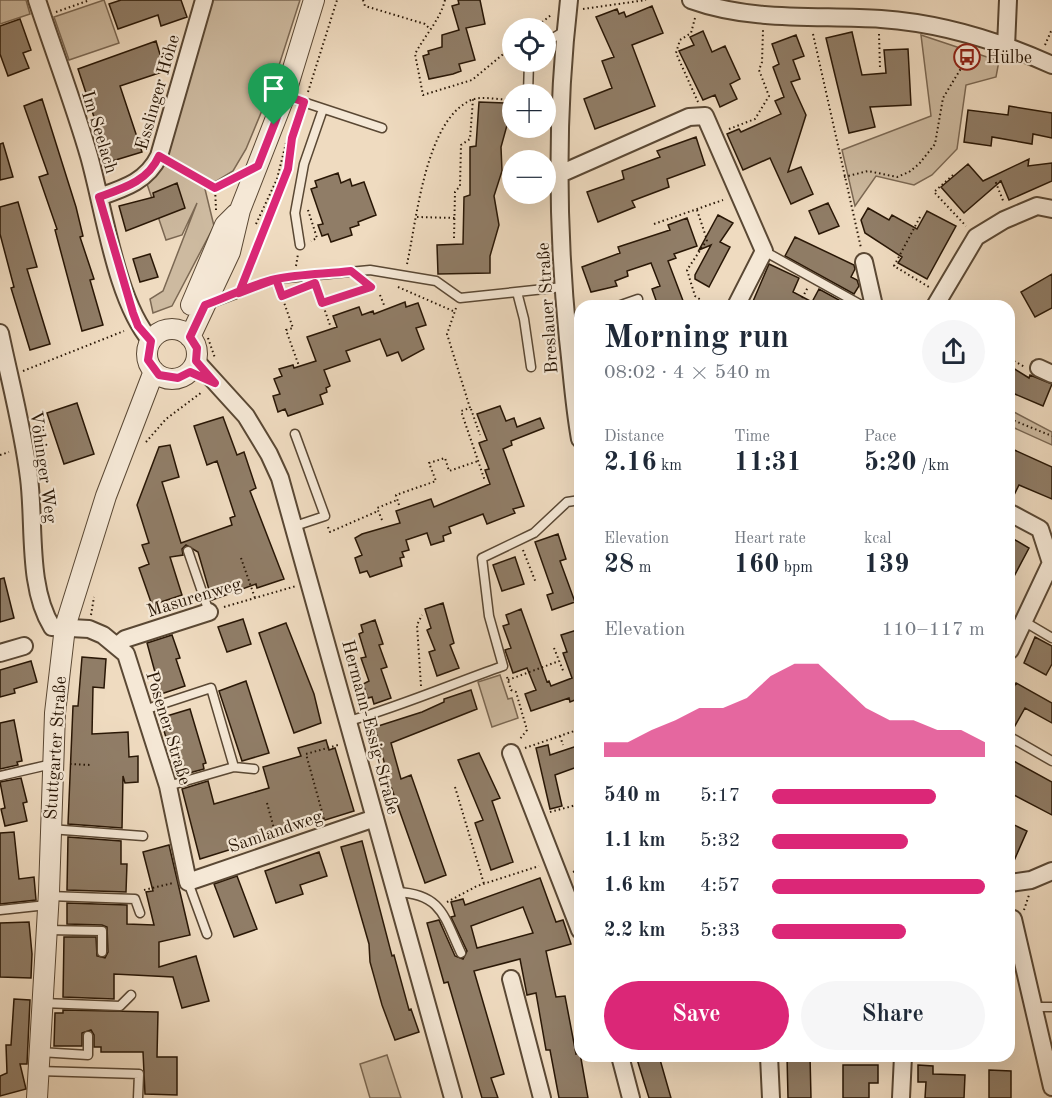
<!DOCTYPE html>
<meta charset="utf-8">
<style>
body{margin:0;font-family:"Old Standard TT",serif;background:#f6f6f7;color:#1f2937;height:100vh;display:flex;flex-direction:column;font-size:22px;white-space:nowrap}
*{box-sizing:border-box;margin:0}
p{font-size:20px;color:#747a83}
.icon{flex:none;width:33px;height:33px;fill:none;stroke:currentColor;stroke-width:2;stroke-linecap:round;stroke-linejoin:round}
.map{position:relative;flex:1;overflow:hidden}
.details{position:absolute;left:574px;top:300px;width:441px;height:762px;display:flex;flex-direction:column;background:#fff;border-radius:18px;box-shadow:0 6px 24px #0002}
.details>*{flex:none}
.controls{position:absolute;left:502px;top:18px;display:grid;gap:12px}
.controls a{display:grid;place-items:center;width:54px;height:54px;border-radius:50%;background:#fff;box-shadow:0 6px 24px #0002;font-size:30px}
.pin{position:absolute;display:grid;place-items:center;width:51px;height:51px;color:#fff;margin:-62px -26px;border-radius:50% 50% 50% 0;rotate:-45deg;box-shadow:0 0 6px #0007}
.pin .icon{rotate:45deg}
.round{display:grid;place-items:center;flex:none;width:63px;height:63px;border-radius:32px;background:#f6f6f7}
.headline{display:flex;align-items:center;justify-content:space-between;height:102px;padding:0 30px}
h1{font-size:33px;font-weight:700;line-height:45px}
.stats{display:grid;grid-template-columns:repeat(3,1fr);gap:9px;height:102px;padding:6px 30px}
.stats div{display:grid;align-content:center}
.stats b{font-size:26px;font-weight:700}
.stats small{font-size:16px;font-weight:400}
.stats p{font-size:16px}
.chart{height:168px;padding:12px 30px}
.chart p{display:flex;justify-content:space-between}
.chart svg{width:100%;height:108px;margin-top:6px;fill:#db2777;opacity:.7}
.primary-button{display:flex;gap:12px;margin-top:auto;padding:12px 30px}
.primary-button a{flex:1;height:69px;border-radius:36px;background:#db2777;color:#fff;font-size:24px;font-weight:700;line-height:69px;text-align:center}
.primary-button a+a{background:#f6f6f7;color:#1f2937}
ul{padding:0 30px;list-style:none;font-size:20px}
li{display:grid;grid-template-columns:96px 72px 1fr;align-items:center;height:45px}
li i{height:15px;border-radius:8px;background:#db2777}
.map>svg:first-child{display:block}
</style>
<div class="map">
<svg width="1052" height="1098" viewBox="0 0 1052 1098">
<rect width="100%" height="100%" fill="#efdbc0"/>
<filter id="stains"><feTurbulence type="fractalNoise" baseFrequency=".00333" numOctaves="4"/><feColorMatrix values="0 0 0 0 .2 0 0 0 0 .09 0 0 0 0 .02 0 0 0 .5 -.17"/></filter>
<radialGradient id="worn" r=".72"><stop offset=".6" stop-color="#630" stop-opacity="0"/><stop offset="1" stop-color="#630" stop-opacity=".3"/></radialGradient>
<path fill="#cdbaa0" stroke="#7b6853" stroke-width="1.5" d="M0 0H26L30 14 0 24Z
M104 0 119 43 69 60 54 17Z
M213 0H300L273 84 246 149 233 171 215 182 206 178 204 185 214 226 172 306 153 313 150 299 163 291 197 203 182 235 166 240 146 181 160 168Z
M921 35 999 61 996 77 966 85 957 149 932 175 914 185 876 176 855 206 842 150 931 116Z
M1010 410 1052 432V445L1010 426Z
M500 675 508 699 512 698 518 718 492 727 478 682Z
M387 1055 401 1098H370L360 1064Z"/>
<path fill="#907d67" stroke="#291706" stroke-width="1.5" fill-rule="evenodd" d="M121 0H181L187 17 161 26 158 15 118 29 109 4Z
M458 0H480L485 24 466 28 475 60 459 64 461 71 453 74 429 79 423 56 429 54 428 51 442 47V35L459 30 452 6 459 4Z
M652 6 663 33 632 45 655 106 595 129 584 99 612 88 602 61 614 57 596 17 617 9 619 14 624 12 626 17Z
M20 19 31 50 23 53 29 68 8 76 0 54V26Z
M703 31 712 52 725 46 740 79 730 84 737 99 720 107 715 95 703 100 679 51 694 45 690 37Z
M852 32 862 75 886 73 884 50 908 49 911 105 870 107 875 127 849 133 826 38Z
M796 35 804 56 793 60 800 79 791 82 806 115 788 172 801 167 813 194 791 204 770 158 743 170 727 134 739 129 741 132 781 114 775 101 784 97 773 67 779 64 772 44Z
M156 41 165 71 120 86 142 152 109 162 78 69Z
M42 99 76 207 83 236 80 237 94 279 90 280 103 325 82 331 55 230 57 229 39 177 48 174 24 106Z
M479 102 505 103 509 118 501 147 502 171 494 196 499 225 490 256V273L438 274 437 245 463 244 464 197 470 195V147L476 146Z
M1009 106 1052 113V138L1033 134 1032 144 992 137 991 146 964 142 968 110 1008 115Z
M696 137 705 165 667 179 669 187 632 201 635 207 598 222 587 192 624 179 622 171 660 157 657 151Z
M3 143 13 177 0 180V144Z
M1029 159 1028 166 1052 163V181L1009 200 1001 181 964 213 941 187 968 164 983 181Z
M338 173 341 183 350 179 352 186 364 182 376 215 358 222 359 225 350 228 352 235 331 242 328 234 322 236 318 225 323 224 311 189 317 187 315 181Z
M177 183 185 208 126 231 119 206 154 197 153 193Z
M18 202 37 267 27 269 50 344 30 350 11 288 14 287 0 234V207Z
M828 203 839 226 819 234 809 211Z
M868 208 889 220 892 215 917 229 927 211 956 226 927 279 898 263 902 257 865 233 861 220Z
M718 215 733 223 720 242 730 247 709 287 695 279V275L711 245 699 250Z
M687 218 697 246 674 254 676 258 668 261 685 306H658L652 289 660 286 651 263 627 271 628 276 615 281 617 286 591 292 582 267 620 253 618 247 670 230 668 225Z
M795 237 854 265 855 269 851 277 857 280 859 286 854 294 785 256Z
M150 254 158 277 140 282 133 259Z
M769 264 799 278 793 292 812 302 819 289 839 300 836 306H751Z
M1052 274V308L1035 317 1021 292Z
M405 302 406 307 418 303 426 325 416 328 424 349 402 361 398 352 387 356 380 339 346 351 350 361 324 370 330 386 326 388 327 392 320 395 323 404 288 416 285 409 278 412 273 396 280 394 274 379 282 376 279 369 293 365 294 368 316 361 307 337 337 327 333 316 359 307 362 315 373 311 374 314Z
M1010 366 1029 378 1030 375 1052 384 1043 406 1010 392Z
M77 403 94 454 64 464 47 413Z
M500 406 506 421 514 418 517 427 540 418 544 428 511 441 512 445 503 449 524 506 513 509 515 513 487 524 483 514 449 527 451 533 443 536 444 541 431 545 427 533 406 540 409 550 402 552 404 557 400 558 402 566 370 577 367 571 360 573 355 558 362 555 355 538 362 534 400 523 396 511 431 499 434 507 490 484 485 470 489 469 479 443 487 440 477 414Z
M223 417 237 455 244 452 256 488 250 491 284 579 257 588 256 584 212 600 198 552 186 545 182 549 183 555 170 557 182 595 152 605 139 568 149 564 142 545 149 543 137 505 159 447 170 445 179 477 162 482 181 543 232 525 230 518 235 516 217 461 207 465 194 426Z
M1010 448 1052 467V499L1019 485 1010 503Z
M558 534 566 559 560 561 575 602 552 610 547 595 553 593 535 542Z
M1010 537 1029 548 1010 584Z
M515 557 524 584 502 591 493 565Z
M4 578 14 618 0 622V579Z
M443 603 454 643 450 645 459 668 437 676 429 652 435 650 427 630 431 628 425 609Z
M521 609 547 682 549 681 551 686 572 678 563 653 567 652 561 635 580 629V698L570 702 569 698 531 711 525 694 536 690 527 668 513 673 505 650 511 648 503 626 509 624 506 615Z
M243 619 251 644 227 652 218 627Z
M375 620 383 644 379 645 387 667 381 669 391 698 374 704 372 697 368 698 363 684 369 681 361 658 366 657 359 634 363 632 361 625Z
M286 623 314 694 321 723 294 733 259 633Z
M172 635 180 658 176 659 185 686 161 694 147 643Z
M1035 637 1052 646V664L1046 675 1024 663Z
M82 657 106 659 104 688 93 687 92 734 128 732 129 757 138 756V782L125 783 123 776 122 828 68 824 73 706H78Z
M31 661 37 682 14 689 15 693 0 697V670Z
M246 681 269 753 242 761 219 691Z
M1016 683 1052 703V723L1025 708 1012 731H1010V695Z
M471 690 477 709 391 743 401 779 411 775 446 875 425 883 389 781 375 727 422 712 444 702V699Z
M190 709 206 763 203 764 204 769 178 776 160 718Z
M14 720 22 761 17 762 18 765 0 769V723Z
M326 740 329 750 335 748 354 811 200 859 182 789 208 781 214 804 269 788 263 767 301 756 298 748Z
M548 745 550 755 580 745V766L555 775 562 806 550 809 536 748Z
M479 753 500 798 492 801 513 862 491 870 475 823 483 820 458 760Z
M1010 759 1052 782V815L1010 793Z
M21 778 27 802 23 803 27 821 5 826 1 809 5 808 0 782Z
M1010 823 1027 831 1010 870Z
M14 832 19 879 34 877 36 900 0 904V833Z
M68 837 121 841V864H127L126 892 67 890Z
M362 841 392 956 394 955 409 1010 411 1009 419 1032 395 1040 382 1005 370 962 369 944 341 847Z
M169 845 190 935 159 942V967L196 956 209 1001 182 1008 173 977 114 974V999L63 997 64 937H96L97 956 105 958 108 952 107 927 102 925 67 924V903L127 905V924L154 925 146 892 153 891 143 852Z
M319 852 327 876 300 885 303 894 276 903 265 871Z
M237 876 257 929 234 937 214 884Z
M540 878 556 922 563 920 571 944 546 951 556 997 565 996 576 1054 580 1053 588 1098H559L550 1050H546L536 993 527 995 520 959 474 971 504 1074 491 1078 498 1098H482L448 982 444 983 427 923 439 920 455 956 463 959 467 951 451 917 455 916 451 902 463 899 465 905ZM523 907 533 933 477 948 471 926Z
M29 922 32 954 31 978 0 977V923Z
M14 999 30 1000 27 1064H20L26 1089 0 1096V1076L7 1073 6 1045H11Z
M63 1010 158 1012 157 1057H177V1095L145 1094 143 1052H101V1047H94V1035L91 1030 82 1033V1046H54L55 1013H63Z
M636 1056H659L671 1098H649Z
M787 1056H810L811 1098H788Z
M843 1065H878V1083H869V1098H843Z
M918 1065 933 1066V1074L965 1075 964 1098H925L926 1082H918Z
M989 1070 1011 1071V1098H989Z"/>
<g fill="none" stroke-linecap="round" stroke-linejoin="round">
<g stroke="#5a4834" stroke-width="11">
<path id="service" d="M546 42 565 31
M528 94 529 62
M285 96 382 128
M300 245 295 213 304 164 323 109
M764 251 863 306
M351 271 371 287
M517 292 524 319 531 367
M209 304 276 279 370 270 436 281 460 298 563 287
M618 306 638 299
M567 325 580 320
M295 526 325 516 295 434
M188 551 209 612
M1025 622 1052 638
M144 710 211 688 234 767 168 786
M349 721C401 706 452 684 503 666L489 616 482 558 534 533 567 502 580 500
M1010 737 1052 761
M234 767 254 769
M0 776 52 764
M50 829 143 836
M188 882 207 934
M397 892C442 894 444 917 461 953
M49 896 135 899 140 913
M0 910 47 905
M47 930 102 931V952
M43 1003 120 1006 131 995
M1033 1007H1052
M40 1052 88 1055V1036
M39 1071 139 1074 138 1098"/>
</g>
<g stroke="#5a4834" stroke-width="20">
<path id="minor" d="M37 0C54 52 74 104 89 156 104 209 116 301 151 341
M569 0C556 112 557 227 568 339 572 373 574 406 580 439
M691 0C752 22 817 15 881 19 939 23 999 41 1052 65
M1006 47 1008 0
M560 174 689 117 705 116 764 251 736 306
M99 197C125 188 147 181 159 156L204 0
M864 262 874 306
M935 306 976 237 1004 220 1037 206 1052 209
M0 333C10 381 23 429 29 478 35 524 27 587 52 627L89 629 103 635 126 654 168 786 188 882 375 818
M196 361 246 416 269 454 280 478 453 1098
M1039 368 1052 374
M1010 513 1040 529 1051 563 1010 650
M118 645 125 639 209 612
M0 653 24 646
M511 753 580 930
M1010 883 1031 880 1052 871
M1013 919 1052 1087
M511 979 542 1098
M620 1056 631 1098
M769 1056 771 1098
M901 1098 903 1056"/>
</g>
<g stroke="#5a4834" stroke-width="22">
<path id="tertiary" d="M191 305 225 225 236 214
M147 354a25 25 0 1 1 50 0a25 25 0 1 1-50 0Z
M190 337 230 252 240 210 285 95 314 0
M37 1098 49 892 55 713 65 627 106 496 154 371"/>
</g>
<path stroke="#291706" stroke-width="2" stroke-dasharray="1.5 3" stroke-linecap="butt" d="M363 0 365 6 425 24 429 28
M445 0C440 20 425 35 415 54L423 95 472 80 513 46
M583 9 646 0
M56 12 90 0
M695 18 691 33 680 40 676 53 698 102
M535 28 551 15
M813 34 861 248
M879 34 880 68
M1045 45 1052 29
M308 92 337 0
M729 129 755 119 769 96 759 70 762 62 763 30
M173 164 215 187
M953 175 934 192 966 226
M844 177 868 171 897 177 909 172 919 164 935 144 943 98 960 70 964 48
M1001 181 996 183 1004 203
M216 210 215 187 235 177
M308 210 317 238 311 241
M697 210 707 240 687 270 695 296 710 306
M417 217 455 218
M920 217 894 266 929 287
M256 224 277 179 286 143
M654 224 723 200
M454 238 455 192 460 186 461 145 470 139 473 99
M407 264C417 219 425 121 471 100 483 95 500 101 513 99
M296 266 298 254
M245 279 288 169 293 138 301 112
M316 285 330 325
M398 287 453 311
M280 291 293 328 286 330 299 366
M380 295 384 305
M282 296 298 290
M322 303 359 291
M798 306 808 287
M456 308 447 334 470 408 461 411 485 481
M208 338 215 358
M1010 359 1025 367
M23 371 124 331
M471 409 480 435
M1010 419 1052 436
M146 442 166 419 202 392
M0 455 9 452
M399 505 396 495 436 481 429 463 445 458 449 471 478 461
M382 520 377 508 397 500
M328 527 330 532 378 511
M523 550 536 583
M241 558 255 598
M224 607 296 586
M91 615 94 597
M554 648 564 673
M507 677 511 690 516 692 527 730 520 739
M508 680 559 661
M421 686 417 625 422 615
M560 736 563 745
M525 748 580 729
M70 764 91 765
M455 787 484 884
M267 803 276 836
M550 812 580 804
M324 819 306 754 338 745
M573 872 580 869
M144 890 173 883
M447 902 477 886 539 866
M1024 910 1029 895"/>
<use href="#service" stroke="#f5e8d6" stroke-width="8"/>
<use href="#minor" stroke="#f5e8d6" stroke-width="16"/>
<use href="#tertiary" stroke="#f5e8d6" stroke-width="20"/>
</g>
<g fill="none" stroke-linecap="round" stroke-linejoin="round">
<g stroke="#fff" stroke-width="12">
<path id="route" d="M274 125 258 166 215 188 159 156C148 181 124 188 99 197L133 313 138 326 151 341 148 360 159 375 178 378 190 372 215 383 196 361 197 348 190 337 205 305C228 297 252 284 276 279 300 274 326 274 351 271L371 287 322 303 315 283 282 296 276 279 239 293 288 169 292 138 304 102 285 95 274 125"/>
</g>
<use href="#route" stroke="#db2777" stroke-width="8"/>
</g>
<defs>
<g id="bus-ring" transform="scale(1.35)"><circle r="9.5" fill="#f5e8d6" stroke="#8f2418" stroke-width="1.5"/><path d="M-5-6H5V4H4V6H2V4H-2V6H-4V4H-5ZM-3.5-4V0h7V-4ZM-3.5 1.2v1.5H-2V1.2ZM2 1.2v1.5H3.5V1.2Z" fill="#8f2418"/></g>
</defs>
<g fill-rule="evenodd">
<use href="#bus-ring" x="967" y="57"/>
</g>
<g text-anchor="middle" stroke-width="4.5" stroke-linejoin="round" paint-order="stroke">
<g font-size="18" fill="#291706" stroke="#f5e8d6" text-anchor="start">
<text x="986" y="63">Hülbe</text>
</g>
<g font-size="18" fill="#291706" stroke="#f5e8d6">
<text transform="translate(157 92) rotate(-74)" y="6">Esslinger Höhe</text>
<text transform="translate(100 132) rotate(73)" y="6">Im Seelach</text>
<text transform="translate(547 308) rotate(-94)" y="6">Breslauer Straße</text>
<text transform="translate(44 467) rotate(82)" y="6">Vöhinger Weg</text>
<text transform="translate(194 597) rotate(-17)" y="6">Masurenweg</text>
<text transform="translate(371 727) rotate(75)" y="6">Hermann-Essig-Straße</text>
<text transform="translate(169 728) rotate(73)" y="6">Posener Straße</text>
<text transform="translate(55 748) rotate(-86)" y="6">Stuttgarter Straße</text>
<text transform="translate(275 831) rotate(-19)" y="6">Samlandweg</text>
</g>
</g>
<rect width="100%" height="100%" filter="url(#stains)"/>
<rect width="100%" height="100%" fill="url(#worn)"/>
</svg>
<div class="controls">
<a><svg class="icon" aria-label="locate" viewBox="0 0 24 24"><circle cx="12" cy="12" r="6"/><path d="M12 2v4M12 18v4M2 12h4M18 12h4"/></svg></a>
<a>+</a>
<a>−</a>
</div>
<div class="pin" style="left:274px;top:125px;background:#1e9e55"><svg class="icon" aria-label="arrive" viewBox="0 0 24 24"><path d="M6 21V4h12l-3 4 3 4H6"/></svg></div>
<section class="details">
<div class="headline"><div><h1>Morning run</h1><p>08:02 · 4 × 540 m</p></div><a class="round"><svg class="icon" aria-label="share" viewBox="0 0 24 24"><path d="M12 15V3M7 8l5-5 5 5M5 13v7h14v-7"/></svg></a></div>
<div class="stats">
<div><p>Distance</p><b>2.16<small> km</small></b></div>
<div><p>Time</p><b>11:31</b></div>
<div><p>Pace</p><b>5:20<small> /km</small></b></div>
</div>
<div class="stats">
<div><p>Elevation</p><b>28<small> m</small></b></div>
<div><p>Heart rate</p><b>160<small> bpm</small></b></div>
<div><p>kcal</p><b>139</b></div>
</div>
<div class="chart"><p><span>Elevation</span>110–117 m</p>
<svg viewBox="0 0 160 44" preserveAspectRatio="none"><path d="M0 44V38L10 38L20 33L30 29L40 24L50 24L60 20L70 11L80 6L90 6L100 15L110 24L120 29L130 29L140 33L150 33L160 38V44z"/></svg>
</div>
<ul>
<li><b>540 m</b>5:17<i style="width:77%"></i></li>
<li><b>1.1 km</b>5:32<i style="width:64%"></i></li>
<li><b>1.6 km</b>4:57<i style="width:100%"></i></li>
<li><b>2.2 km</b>5:33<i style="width:63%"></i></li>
</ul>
<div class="primary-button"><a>Save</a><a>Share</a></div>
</section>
</div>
